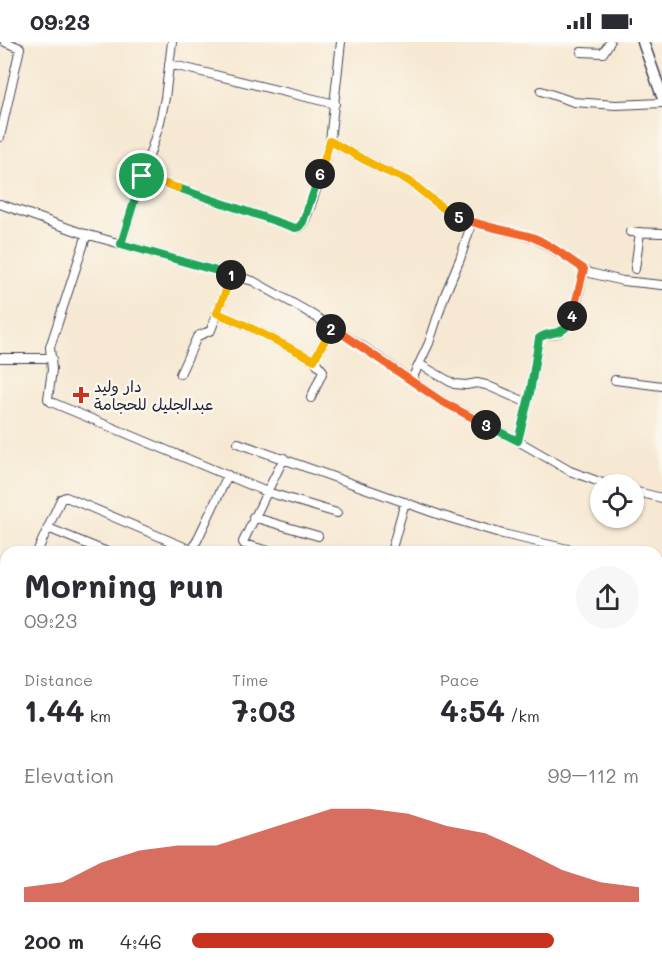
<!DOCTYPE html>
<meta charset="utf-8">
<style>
body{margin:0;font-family:Mali,"Playpen Sans Arabic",sans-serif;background:#f7f7f7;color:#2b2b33;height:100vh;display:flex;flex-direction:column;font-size:22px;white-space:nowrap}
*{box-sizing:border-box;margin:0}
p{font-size:20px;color:#7c7c81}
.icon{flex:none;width:33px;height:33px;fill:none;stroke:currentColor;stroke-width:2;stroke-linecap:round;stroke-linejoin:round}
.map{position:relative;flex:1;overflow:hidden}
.panel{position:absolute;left:0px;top:504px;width:663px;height:429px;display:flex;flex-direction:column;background:#fff;border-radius:18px 18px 0 0;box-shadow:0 2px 4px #0004}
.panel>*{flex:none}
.buttons{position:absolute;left:590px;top:432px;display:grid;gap:12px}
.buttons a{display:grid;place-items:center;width:54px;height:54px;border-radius:50%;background:#fff;box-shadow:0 2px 4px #0004;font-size:30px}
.pin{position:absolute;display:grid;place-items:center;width:51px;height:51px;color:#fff;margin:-26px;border:3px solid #fff;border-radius:50%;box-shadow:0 2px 6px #0007}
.km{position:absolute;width:30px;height:30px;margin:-15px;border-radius:50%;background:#222;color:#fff;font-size:16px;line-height:30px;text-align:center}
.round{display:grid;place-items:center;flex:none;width:63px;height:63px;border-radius:32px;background:#f7f7f7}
.overview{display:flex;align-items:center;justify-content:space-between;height:102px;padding:0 24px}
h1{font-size:33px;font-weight:700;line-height:45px}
.figures{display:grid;grid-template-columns:repeat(3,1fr);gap:9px;height:102px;padding:6px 24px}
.figures div{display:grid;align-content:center}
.figures b{font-size:30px;font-weight:700}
.figures small{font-size:16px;font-weight:400}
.figures p{font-size:16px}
.chart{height:168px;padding:12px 24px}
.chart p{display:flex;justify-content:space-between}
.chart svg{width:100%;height:108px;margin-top:6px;fill:#c8321e;opacity:.7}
ul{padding:0 24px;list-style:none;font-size:20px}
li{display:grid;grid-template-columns:96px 72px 1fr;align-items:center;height:45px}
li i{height:15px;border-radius:8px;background:#c8321e}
.status{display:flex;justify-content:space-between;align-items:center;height:42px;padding:0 30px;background:#fff;direction:ltr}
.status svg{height:16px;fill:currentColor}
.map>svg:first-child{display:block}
</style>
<div class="status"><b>09:23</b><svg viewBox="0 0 49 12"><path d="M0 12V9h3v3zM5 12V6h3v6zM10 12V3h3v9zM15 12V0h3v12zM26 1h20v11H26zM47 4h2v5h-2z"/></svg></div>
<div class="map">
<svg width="662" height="933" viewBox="0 0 662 933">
<rect width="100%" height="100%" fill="#fbf7ec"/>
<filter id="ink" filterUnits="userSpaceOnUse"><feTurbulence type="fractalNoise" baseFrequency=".0167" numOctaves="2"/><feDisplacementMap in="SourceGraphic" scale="12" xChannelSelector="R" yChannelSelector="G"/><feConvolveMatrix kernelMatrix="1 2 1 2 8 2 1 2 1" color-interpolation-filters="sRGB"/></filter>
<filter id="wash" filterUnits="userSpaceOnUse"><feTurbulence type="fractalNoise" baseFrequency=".008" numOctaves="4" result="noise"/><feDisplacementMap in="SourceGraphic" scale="24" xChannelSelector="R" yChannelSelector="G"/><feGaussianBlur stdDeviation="1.35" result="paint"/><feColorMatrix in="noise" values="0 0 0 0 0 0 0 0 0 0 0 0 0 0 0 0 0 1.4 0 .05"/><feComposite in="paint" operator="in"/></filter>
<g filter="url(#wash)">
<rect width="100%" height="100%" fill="#f6e8d2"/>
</g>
<g filter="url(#ink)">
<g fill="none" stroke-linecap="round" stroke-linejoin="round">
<g stroke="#424052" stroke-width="10">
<path id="street" d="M341 0 330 99 381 127 409 139 443 166 472 180 534 196 567 215 590 231 623 239 662 243
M581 10 603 11 610 0
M169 22 335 62
M541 49 574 60 616 63 662 61
M0 95 20 6 5 0
M142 134 295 186C300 185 300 186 303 181 313 166 324 119 330 99
M0 162 82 191 253 239 303 267 365 306 441 359 518 399 570 429 605 442
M630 190 662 191
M87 192 50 305 52 328 48 357 51 360 267 450 284 416
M121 202 160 80 165 56 172 0
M635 227 640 190
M217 271 245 283 314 318
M0 316H52
M419 322 454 342 466 343 477 341 486 343 528 361
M180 332 197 295C201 291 206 292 211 288L232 233
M615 338 662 344
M411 339 429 301 444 255 460 217 472 180
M311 356 323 329 314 318 332 285
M518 399 530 352 539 296C546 291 554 294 562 289 575 281 580 243 584 227
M238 401 440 473 503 492 581 510
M633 449 662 456
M253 475 318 494
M48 486 107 510
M37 510 61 457 66 455 189 507H193L228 433
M272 510 244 502 243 500 267 450 337 471
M391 510 405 460
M657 525 662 526
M0 588 6 575
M0 625 6 628
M657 656 662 657
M657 740 662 741
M0 803 6 790
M657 805 662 786
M89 933 90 927
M171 933 174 927
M399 933 401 927
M493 933 495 927
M551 933 552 927
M615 933 616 927"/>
</g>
<g stroke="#424052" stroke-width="13">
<path id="secondary" d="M643 0 662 54
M0 823 6 827
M146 927 155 933"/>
</g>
<use href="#street" stroke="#fff" stroke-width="8"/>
<use href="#secondary" stroke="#fff" stroke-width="10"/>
</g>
</g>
<g fill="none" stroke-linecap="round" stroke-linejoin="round" filter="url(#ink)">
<g stroke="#fff" stroke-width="12">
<path id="split-1" d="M142 134 121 202 231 233"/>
</g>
<g stroke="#fff" stroke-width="12">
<path id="split-2" d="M231 233H232L217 271 245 283 314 318 331 287"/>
</g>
<g stroke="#fff" stroke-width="12">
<path id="split-3" d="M331 287 332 285 441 359 486 383"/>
</g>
<g stroke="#fff" stroke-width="12">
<path id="split-4" d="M486 383 518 399 530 351 539 296C553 287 565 296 572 274"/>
</g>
<g stroke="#fff" stroke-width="12">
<path id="split-5" d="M459 175C482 185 508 188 532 195 550 202 567 216 584 227L572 274"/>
</g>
<g stroke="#fff" stroke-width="12">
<path id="split-6" d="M320 132 330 99 381 127 409 139 443 166 459 175"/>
</g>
<g stroke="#fff" stroke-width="12">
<path id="split-7" d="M178 146 295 186 299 185 303 180 320 132"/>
</g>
<g stroke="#fff" stroke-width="12">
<path id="split-8" d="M142 134 178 146"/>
</g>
<use href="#split-1" stroke="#22a559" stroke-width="8"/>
<use href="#split-2" stroke="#f5b400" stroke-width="8"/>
<use href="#split-3" stroke="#f0652b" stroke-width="8"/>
<use href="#split-4" stroke="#22a559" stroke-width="8"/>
<use href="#split-5" stroke="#f0652b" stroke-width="8"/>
<use href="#split-6" stroke="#f5b400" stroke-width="8"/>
<use href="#split-7" stroke="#22a559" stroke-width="8"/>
<use href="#split-8" stroke="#f5b400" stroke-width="8"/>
</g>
<path fill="#c8321e" stroke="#fbf7ec" stroke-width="2" d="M78 344h6v6h6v6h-6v6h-6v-6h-6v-6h6z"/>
<g text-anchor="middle" stroke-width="5" stroke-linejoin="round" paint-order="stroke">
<g font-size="16" fill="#22223b" stroke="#fbf7ec" text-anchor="start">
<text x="94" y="350">دار وليد<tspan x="94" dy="18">عبدالجليل للحجامة</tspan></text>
</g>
</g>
</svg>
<div class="buttons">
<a><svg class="icon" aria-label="locate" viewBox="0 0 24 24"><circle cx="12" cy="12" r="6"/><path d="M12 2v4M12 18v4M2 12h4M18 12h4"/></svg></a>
</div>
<div class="pin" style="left:142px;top:134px;background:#1e9e55"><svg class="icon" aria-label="arrive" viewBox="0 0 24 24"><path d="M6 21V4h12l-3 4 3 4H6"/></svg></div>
<b class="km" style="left:231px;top:233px">1</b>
<b class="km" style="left:331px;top:287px">2</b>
<b class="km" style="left:486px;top:383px">3</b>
<b class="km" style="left:572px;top:274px">4</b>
<b class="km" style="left:459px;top:175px">5</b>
<b class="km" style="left:320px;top:132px">6</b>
<section class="panel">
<div class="overview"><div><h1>Morning run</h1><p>09:23</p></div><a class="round"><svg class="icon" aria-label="share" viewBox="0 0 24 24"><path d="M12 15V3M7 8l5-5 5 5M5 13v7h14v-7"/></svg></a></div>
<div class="figures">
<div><p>Distance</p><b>1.44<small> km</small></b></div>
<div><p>Time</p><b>7:03</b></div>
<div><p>Pace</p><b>4:54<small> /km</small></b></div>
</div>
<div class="chart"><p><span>Elevation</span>99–112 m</p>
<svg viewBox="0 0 160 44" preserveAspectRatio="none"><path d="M0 44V38L10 36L20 28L30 23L40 21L50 21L60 16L70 11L80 6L90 6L100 8L110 13L120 16L130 23L140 31L150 36L160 38V44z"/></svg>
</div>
<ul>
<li><b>200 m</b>4:46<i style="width:81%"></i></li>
</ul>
</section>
</div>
